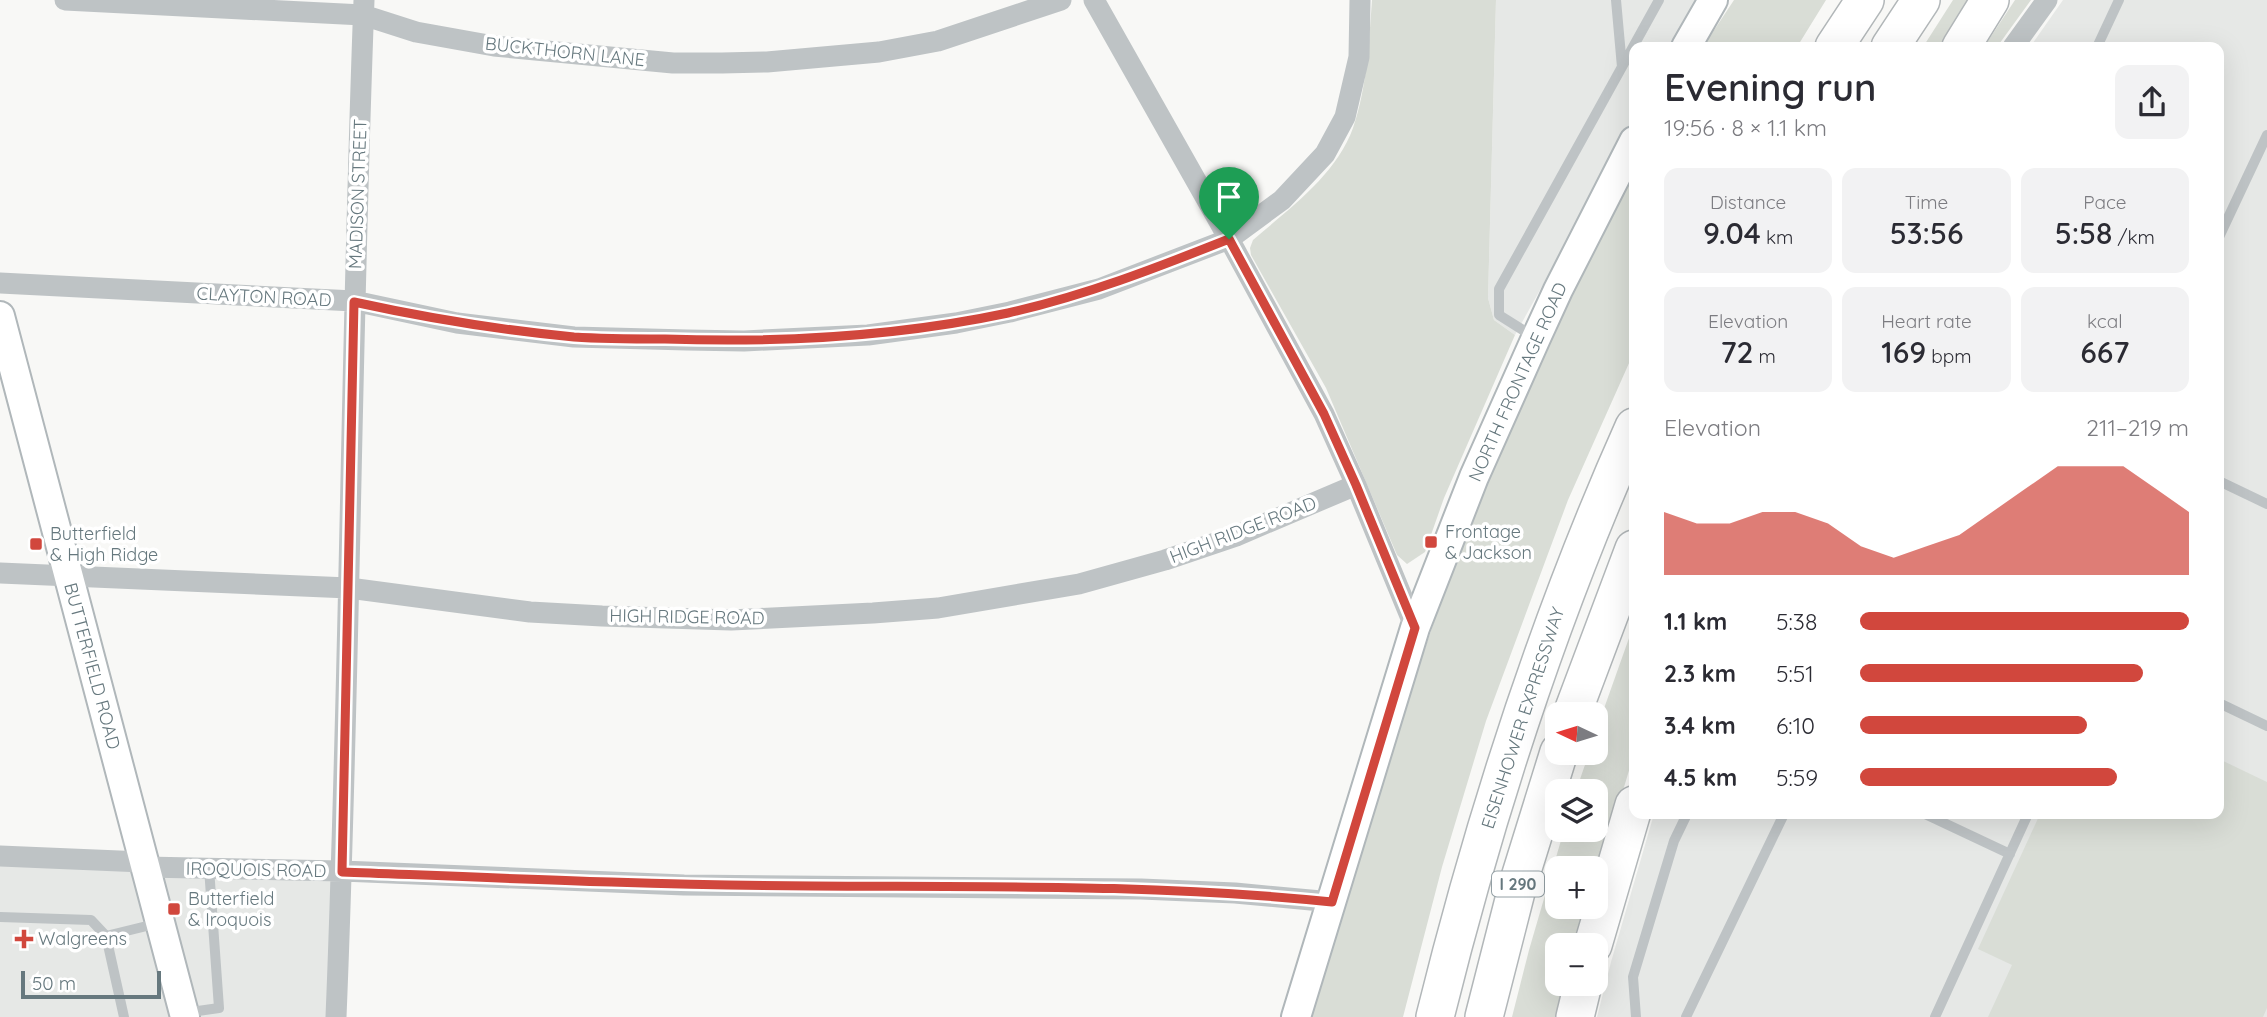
<!DOCTYPE html>
<meta charset="utf-8">
<style>
body{margin:0;font-family:Quicksand,sans-serif;background:#f2f2f3;color:#2b2b33;height:100vh;display:flex;flex-direction:column;font-size:26px;white-space:nowrap}
*{box-sizing:border-box;margin:0}
p{font-size:23px;color:#7c7c81}
.icon{flex:none;width:38px;height:38px;fill:none;stroke:currentColor;stroke-width:2;stroke-linecap:round;stroke-linejoin:round}
.map{position:relative;flex:1;overflow:hidden}
.side{position:absolute;left:1629px;top:42px;width:595px;height:777px;display:flex;flex-direction:column;background:#fff;border-radius:14px;box-shadow:0 7px 28px #0002}
.side>*{flex:none}
.needle{width:46px;rotate:274deg}
.controls{position:absolute;left:1545px;top:702px;display:grid;gap:14px}
.controls a{display:grid;place-items:center;width:63px;height:63px;border-radius:14px;background:#fff;box-shadow:0 7px 28px #0002;font-size:35px}
.scale{position:absolute;left:21px;bottom:18px;width:140px;box-sizing:border-box;padding-left:7px;border:4px solid #66787e;border-top:0;font-size:19px;line-height:24px;white-space:nowrap;color:#66787e;-webkit-text-stroke:5px #fff;paint-order:stroke}
.pin{position:absolute;display:grid;place-items:center;width:60px;height:60px;color:#fff;margin:-72px -30px;border-radius:50% 50% 50% 0;rotate:-45deg;box-shadow:0 0 7px #0007}
.pin .icon{rotate:45deg}
.round{display:grid;place-items:center;flex:none;width:74px;height:74px;border-radius:14px;background:#f2f2f3}
.overview{display:flex;align-items:center;justify-content:space-between;height:119px;padding:0 35px}
h1{font-size:38px;font-weight:600;line-height:52px}
.figures{display:grid;grid-template-columns:repeat(3,1fr);gap:10px;height:119px;padding:7px 35px}
.figures div{display:grid;align-content:center;border-radius:14px;background:#f2f2f3;text-align:center}
.figures b{font-size:30px;font-weight:600}
.figures small{font-size:19px;font-weight:400}
.figures p{font-size:19px}
.chart{height:196px;padding:14px 35px}
.chart p{display:flex;justify-content:space-between}
.chart svg{width:100%;height:126px;margin-top:7px;fill:#d1473d;opacity:.7}
ul{padding:0 35px;list-style:none;font-size:23px}
li{display:grid;grid-template-columns:112px 84px 1fr;align-items:center;height:52px}
li i{height:18px;border-radius:9px;background:#d1473d}
.map>svg:first-child{display:block}
</style>
<div class="map">
<svg width="2267" height="1017" viewBox="0 0 2267 1017">
<rect width="100%" height="100%" fill="#f8f8f6"/>
<path fill="#e6e8e6" d="M1496 0H1702L1676 47H1634V121L1515 335 1494 320 1488 298Z
M2063 0H2267V1017H1597L1611 962 1654 814H2219V47H2030Z
M0 851 138 858 179 1017H0Z
M145 867 338 876 337 1017H187Z"/>
<path fill="#d9ddd6" d="M1372 0H1496L1488 298 1494 320 1515 335 1444 498 1425 552 1407 564 1397 555 1326 388 1251 255 1250 248 1253 240C1290 208 1336 175 1353 128 1367 88 1369 42 1372 0Z
M1734 0H1826L1797 47H1703Z
M1953 0H1971L1942 47H1923Z
M2015 0H2031L1997 47H1984Z
M1634 169V352L1568 500 1486 721 1442 867 1403 1017H1311C1361 851 1408 685 1470 523 1516 402 1575 285 1634 169Z
M1634 624V754L1596 880V868H1558V906L1588 907 1577 945H1558V984H1565L1556 1017H1512L1529 950 1564 830H1596V791H1576L1589 753 1596 752V731Z
M2219 759 2267 782V1008L2263 1017H1988L2012 965 1978 949 2040 814H2219Z"/>
<g fill="none" stroke-linecap="round" stroke-linejoin="round">
<g stroke="#b0b7ba" stroke-width="32">
<path id="secondary" d="M1686 47 1713 0
M0 316 185 1017
M1296 1017 1415 628 1474 477 1536 338 1558 290 1634 141"/>
</g>
<g stroke="#b2b7b9" stroke-width="40">
<path id="motorway" d="M1834 47 1865 0
M1890 47 1921 0
M1961 47 1990 0
M1572 714 1634 549
M1593 945 1634 805
M1435 1017C1485 815 1549 617 1634 427
M1484 1017 1518 884 1559 752
M1575 1017 1583 984"/>
</g>
<path stroke="#bec3c5" stroke-width="10" d="M1616 0 1622 67
M2097 47 2119 0
M2219 237 2267 135
M1534 337 1499 315V289L1659 0
M2219 481 2267 504
M2219 703 2267 726
M1925 814 2010 854
M0 917 91 920 106 936
M184 1013 219 1008 209 868
M124 1017 106 936 159 923
M1636 1017 1633 977 1674 841 1687 814
M1686 1017 1784 814
M1935 1017 2028 814"/>
<path stroke="#bec3c5" stroke-width="21" d="M65 0 363 15 416 32 494 46 673 63H722L767 62 879 52 938 41 1061 0
M1094 0 1229 239 1324 414 1356 485 1415 628
M2013 47 2047 0
M0 283 354 301 457 323 574 337 687 340 744 341 868 335 956 323 1010 312 1099 289 1229 239 1282 200 1325 154 1345 117 1359 57 1360 0
M0 573 349 588 530 612 602 616 731 620 873 613 938 608 1079 584 1165 560 1236 536 1356 485
M0 856 143 862
M145 867 342 871 684 885 1141 889 1235 893 1332 902
M336 1017C350 678 351 339 364 0"/>
<use href="#secondary" stroke="#fff" stroke-width="28"/>
<use href="#motorway" stroke="#fff" stroke-width="37"/>
</g>
<g fill="none" stroke-linecap="round" stroke-linejoin="round">
<g stroke="#fff" stroke-width="14">
<path id="route" d="M1229 239 1324 414 1356 485 1415 628 1332 902C1159 884 986 887 813 886 656 885 499 878 342 872L354 302C427 318 500 330 574 337 604 339 635 339 665 339 780 343 895 337 1008 313 1084 296 1156 268 1229 239Z"/>
</g>
<use href="#route" stroke="#d1473d" stroke-width="9"/>
</g>
<g fill="#d1473d" stroke="#fff" stroke-width="2.5">
<rect x="1424" y="535" width="14" height="14" rx="3.5"/>
<rect x="29" y="537" width="14" height="14" rx="3.5"/>
<rect x="167" y="902" width="14" height="14" rx="3.5"/>
<path d="M20.5 928.5h7v7h7v7h-7v7h-7v-7h-7v-7h7z"/>
</g>
<g text-anchor="middle" stroke-width="7" stroke-linejoin="round" paint-order="stroke">
<rect fill="#fff" stroke="#94a0a5" stroke-width="2" x="1492" y="871.5" width="52" height="25" rx="5"/>
<g font-size="16" font-weight="bold" fill="#66787e">
<text x="1518" y="890">I 290</text>
</g>
<g font-size="18" fill="#66787e" stroke="#fff">
<text transform="translate(565 52) rotate(6)" y="6">BUCKTHORN LANE</text>
<text transform="translate(358 194) rotate(-88)" y="6">MADISON STREET</text>
<text transform="translate(264 297) rotate(3)" y="6">CLAYTON ROAD</text>
<text transform="translate(1518 382) rotate(-66)" y="6">NORTH FRONTAGE ROAD</text>
<text transform="translate(1243 530) rotate(-21)" y="6">HIGH RIDGE ROAD</text>
<text transform="translate(687 617) rotate(1)" y="6">HIGH RIDGE ROAD</text>
<text transform="translate(92 666) rotate(75)" y="6">BUTTERFIELD ROAD</text>
<text transform="translate(1523 718) rotate(-72)" y="6">EISENHOWER EXPRESSWAY</text>
<text transform="translate(256 870) rotate(1)" y="6">IROQUOIS ROAD</text>
</g>
<g font-size="18" fill="#66787e" stroke="#fff" text-anchor="start">
<text x="1445" y="538">Frontage<tspan x="1445" dy="21">&amp; Jackson</tspan></text>
<text x="50" y="540">Butterfield<tspan x="50" dy="21">&amp; High Ridge</tspan></text>
<text x="188" y="905">Butterfield<tspan x="188" dy="21">&amp; Iroquois</tspan></text>
<text x="38" y="945">Walgreens</text>
</g>
</g>
</svg>
<div class="controls">
<a><svg class="needle" viewBox="-14 -14 28 28"><path d="M0-13l5 13h-10z" fill="#e53935"/><path d="M0 13l5-13h-10z" fill="#7c7c81"/></svg></a>
<a><svg class="icon" aria-label="layers" viewBox="0 0 24 24"><path d="M12 4l9 5-9 5-9-5zM3 14l9 5 9-5"/></svg></a>
<a>+</a>
<a>−</a>
</div>
<div class="scale">50 m</div>
<div class="pin" style="left:1229px;top:239px;background:#1e9e55"><svg class="icon" aria-label="arrive" viewBox="0 0 24 24"><path d="M6 21V4h12l-3 4 3 4H6"/></svg></div>
<section class="side">
<div class="overview"><div><h1>Evening run</h1><p>19:56 · 8 × 1.1 km</p></div><a class="round"><svg class="icon" aria-label="share" viewBox="0 0 24 24"><path d="M12 15V3M7 8l5-5 5 5M5 13v7h14v-7"/></svg></a></div>
<div class="figures">
<div><p>Distance</p><b>9.04<small> km</small></b></div>
<div><p>Time</p><b>53:56</b></div>
<div><p>Pace</p><b>5:58<small> /km</small></b></div>
</div>
<div class="figures">
<div><p>Elevation</p><b>72<small> m</small></b></div>
<div><p>Heart rate</p><b>169<small> bpm</small></b></div>
<div><p>kcal</p><b>667</b></div>
</div>
<div class="chart"><p><span>Elevation</span>211–219 m</p>
<svg viewBox="0 0 160 44" preserveAspectRatio="none"><path d="M0 44V22L10 26L20 26L30 22L40 22L50 26L60 34L70 38L80 34L90 30L100 22L110 14L120 6L130 6L140 6L150 14L160 22V44z"/></svg>
</div>
<ul>
<li><b>1.1 km</b>5:38<i style="width:100%"></i></li>
<li><b>2.3 km</b>5:51<i style="width:86%"></i></li>
<li><b>3.4 km</b>6:10<i style="width:69%"></i></li>
<li><b>4.5 km</b>5:59<i style="width:78%"></i></li>
</ul>
</section>
</div>
